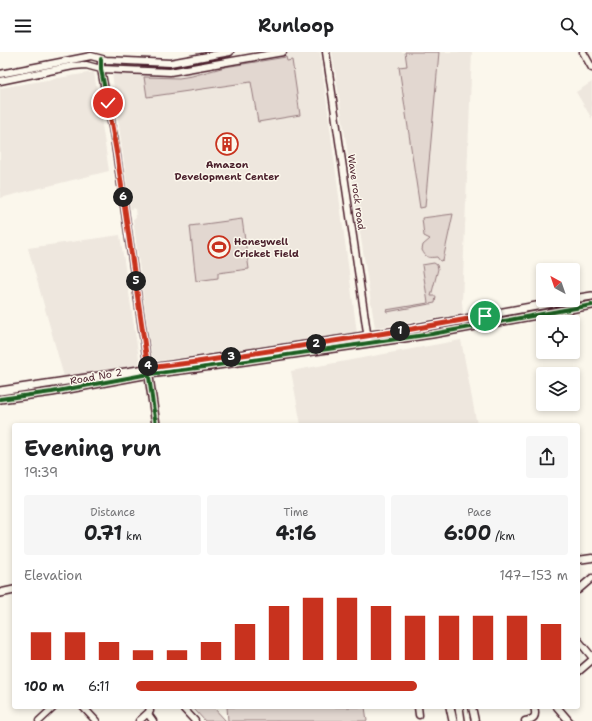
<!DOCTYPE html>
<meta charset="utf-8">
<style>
body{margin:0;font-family:"Shantell Sans",sans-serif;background:#f6f6f6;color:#202124;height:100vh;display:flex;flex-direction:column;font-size:15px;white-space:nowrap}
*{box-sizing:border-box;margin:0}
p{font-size:13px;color:#757577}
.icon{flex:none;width:22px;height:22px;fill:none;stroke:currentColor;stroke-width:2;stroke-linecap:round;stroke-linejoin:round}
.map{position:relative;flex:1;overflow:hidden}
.side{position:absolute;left:12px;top:371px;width:568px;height:286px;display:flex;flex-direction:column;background:#fff;border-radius:4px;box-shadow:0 2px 6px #0003}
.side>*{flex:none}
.needle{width:26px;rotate:320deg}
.tools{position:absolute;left:536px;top:211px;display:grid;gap:8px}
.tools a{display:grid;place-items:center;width:44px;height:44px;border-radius:4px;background:#fff;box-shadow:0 2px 6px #0003;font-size:20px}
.pin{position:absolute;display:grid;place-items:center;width:34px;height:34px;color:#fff;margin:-17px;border:2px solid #fff;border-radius:50%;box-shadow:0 1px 4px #0007}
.km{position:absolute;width:20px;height:20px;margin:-10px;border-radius:50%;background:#222;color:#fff;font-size:11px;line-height:20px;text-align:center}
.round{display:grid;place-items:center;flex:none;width:42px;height:42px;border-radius:4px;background:#f6f6f6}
.head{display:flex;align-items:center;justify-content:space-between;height:68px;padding:0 12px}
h1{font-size:22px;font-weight:700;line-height:30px}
.figures{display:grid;grid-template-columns:repeat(3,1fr);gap:6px;height:68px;padding:4px 12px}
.figures div{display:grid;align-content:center;border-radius:4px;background:#f6f6f6;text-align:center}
.figures b{font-size:20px;font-weight:700}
.figures small{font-size:11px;font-weight:400}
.figures p{font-size:11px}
.chart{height:112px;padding:8px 12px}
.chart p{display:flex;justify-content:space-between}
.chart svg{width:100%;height:72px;margin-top:4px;stroke:#c8321e;stroke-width:6}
ul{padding:0 12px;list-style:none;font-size:13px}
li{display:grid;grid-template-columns:64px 48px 1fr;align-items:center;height:30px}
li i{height:10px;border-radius:5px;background:#c8321e}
header{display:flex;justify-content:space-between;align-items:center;height:52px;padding:0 12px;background:#fff;font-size:18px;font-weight:700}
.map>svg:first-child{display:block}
</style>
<header><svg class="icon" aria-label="menu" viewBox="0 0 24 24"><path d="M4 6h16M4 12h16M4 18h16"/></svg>Runloop<svg class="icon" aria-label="search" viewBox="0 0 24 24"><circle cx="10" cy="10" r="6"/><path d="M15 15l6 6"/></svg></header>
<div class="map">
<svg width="592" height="669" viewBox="0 0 592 669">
<rect width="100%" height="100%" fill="#fbf7ec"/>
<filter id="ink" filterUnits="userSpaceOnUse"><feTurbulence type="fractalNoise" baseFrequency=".025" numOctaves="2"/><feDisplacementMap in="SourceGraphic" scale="8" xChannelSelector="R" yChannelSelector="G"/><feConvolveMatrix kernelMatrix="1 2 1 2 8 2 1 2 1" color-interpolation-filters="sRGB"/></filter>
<g filter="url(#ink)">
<path fill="#eee7de" d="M265 0H320L357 281 152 310 133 167 136 166 135 156 130 157 112 21Z
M332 0H472L462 250 463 262 375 276Z
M94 20 109 119 0 146V36Z
M592 30V67L576 40Z
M120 183 140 313 64 325 28 196Z
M461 288 477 373H301L291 319Z"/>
<path fill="#e2d7d0" stroke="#967b7e" d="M405 0H439L425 155 420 156 399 15 407 14Z
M286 5 287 9 292 8 300 63 258 70 251 30 147 45 144 25 179 26 192 24 225 15Z
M453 162 443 208 440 209 437 205C428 206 426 206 422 198L423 193 430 187 424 184 422 166Z
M242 167 249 217 218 221V226L196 229 190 174Z
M434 211 437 213 438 217 431 244H436L435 251 387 260 386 258 428 251 422 213Z
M196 655H213L226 669H205L194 657Z
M227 655H365L367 669H228Z"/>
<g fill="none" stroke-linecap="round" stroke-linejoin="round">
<g stroke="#4a1f2b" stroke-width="9">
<path id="minor" d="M326 0 368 287
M583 0 592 16
M101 7V17L114 85 148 316
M0 22 91 4 106 8 170 11 230 0
M0 29 73 14 86 13 101 17 170 20 283 0
M578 508 592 506
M578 538 592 526
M578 588 592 605
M578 620 592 608
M83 655 96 669
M182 655 195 669
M418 655 419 663
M472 655 475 669
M557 655 569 669
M148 662 153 669
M39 669 54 655
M139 669 150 659 149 655
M525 669C534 667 537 665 534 655"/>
</g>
<g stroke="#4a1f2b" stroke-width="10">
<path id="tertiary" d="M573 247 592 244
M148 318 156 373
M0 339 411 277 569 248
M0 347 52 340 149 322 197 316 369 291 432 282 592 253
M0 541 14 538
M450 655 453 669
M459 655 461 669"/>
</g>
<use href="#minor" stroke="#fbf7ec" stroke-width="6"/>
<use href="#tertiary" stroke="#fbf7ec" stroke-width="7"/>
<g stroke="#fbf7ec" stroke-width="6">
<path id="cycleway" d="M101 7V17L114 85 156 373
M0 347 52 340 149 322 197 316 369 291 432 282 592 253"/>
</g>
<use href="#cycleway" stroke="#1b5e20" stroke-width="4"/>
</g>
</g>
<g fill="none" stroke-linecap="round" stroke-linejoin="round" filter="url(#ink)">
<g stroke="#fff" stroke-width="8">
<path id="route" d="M108 51 117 103 148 316 197 310 412 277 485 264"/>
</g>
<use href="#route" stroke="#c8321e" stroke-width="5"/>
</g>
<defs>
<g id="building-ring" transform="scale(1.15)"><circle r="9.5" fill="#fbf7ec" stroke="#c8321e" stroke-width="1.5"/><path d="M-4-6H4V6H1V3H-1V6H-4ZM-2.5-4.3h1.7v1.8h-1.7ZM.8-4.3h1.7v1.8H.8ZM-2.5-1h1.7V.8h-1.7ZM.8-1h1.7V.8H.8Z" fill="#c8321e"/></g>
<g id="stadium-ring" transform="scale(1.15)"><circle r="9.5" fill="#fbf7ec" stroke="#c8321e" stroke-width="1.5"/><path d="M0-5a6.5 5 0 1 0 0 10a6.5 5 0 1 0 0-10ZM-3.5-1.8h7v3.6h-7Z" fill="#c8321e"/></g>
</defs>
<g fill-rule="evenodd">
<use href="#building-ring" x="227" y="92"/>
<use href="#stadium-ring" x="219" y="195"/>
</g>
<g text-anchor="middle" stroke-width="3" stroke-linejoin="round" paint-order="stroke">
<g font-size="10" font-weight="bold" fill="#4a1f2b" stroke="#fbf7ec">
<text x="227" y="116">Amazon<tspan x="227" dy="12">Development Center</tspan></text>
<text x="234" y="193" text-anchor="start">Honeywell<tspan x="234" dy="12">Cricket Field</tspan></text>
</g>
<g font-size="10" fill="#4a1f2b" stroke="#fbf7ec">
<text transform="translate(357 140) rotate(82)" y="4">Wave rock road</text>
<text transform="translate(96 324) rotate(-10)" y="4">Road No 2</text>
</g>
</g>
</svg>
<div class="tools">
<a><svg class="needle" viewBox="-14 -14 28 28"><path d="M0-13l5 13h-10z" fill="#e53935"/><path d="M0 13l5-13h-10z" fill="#757577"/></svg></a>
<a><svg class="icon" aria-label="locate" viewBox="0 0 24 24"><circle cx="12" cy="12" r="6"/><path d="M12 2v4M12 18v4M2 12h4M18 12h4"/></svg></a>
<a><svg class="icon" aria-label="layers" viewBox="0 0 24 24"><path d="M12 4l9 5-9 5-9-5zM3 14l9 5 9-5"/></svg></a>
</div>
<div class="pin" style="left:485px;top:264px;background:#1e9e55"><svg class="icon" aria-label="arrive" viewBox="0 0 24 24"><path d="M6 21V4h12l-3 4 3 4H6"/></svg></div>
<div class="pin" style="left:108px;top:51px;background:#d93025"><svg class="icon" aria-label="check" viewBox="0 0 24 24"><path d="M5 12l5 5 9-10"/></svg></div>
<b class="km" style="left:400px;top:279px">1</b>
<b class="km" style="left:316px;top:292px">2</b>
<b class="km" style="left:231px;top:305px">3</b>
<b class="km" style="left:148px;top:314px">4</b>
<b class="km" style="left:136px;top:229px">5</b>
<b class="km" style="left:123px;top:145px">6</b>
<section class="side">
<div class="head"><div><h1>Evening run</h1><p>19:39</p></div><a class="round"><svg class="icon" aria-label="share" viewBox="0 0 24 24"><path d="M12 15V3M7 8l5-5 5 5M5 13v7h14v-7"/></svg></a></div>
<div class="figures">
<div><p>Distance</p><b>0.71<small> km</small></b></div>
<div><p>Time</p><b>4:16</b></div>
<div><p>Pace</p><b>6:00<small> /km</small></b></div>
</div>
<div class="chart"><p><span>Elevation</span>147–153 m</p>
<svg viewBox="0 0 160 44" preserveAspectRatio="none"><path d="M5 44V27M15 44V27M25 44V33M35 44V38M45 44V38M55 44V33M65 44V22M75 44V11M85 44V6M95 44V6M105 44V11M115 44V17M125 44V17M135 44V17M145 44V17M155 44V22"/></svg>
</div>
<ul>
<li><b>100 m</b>6:11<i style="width:65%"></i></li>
</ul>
</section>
</div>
